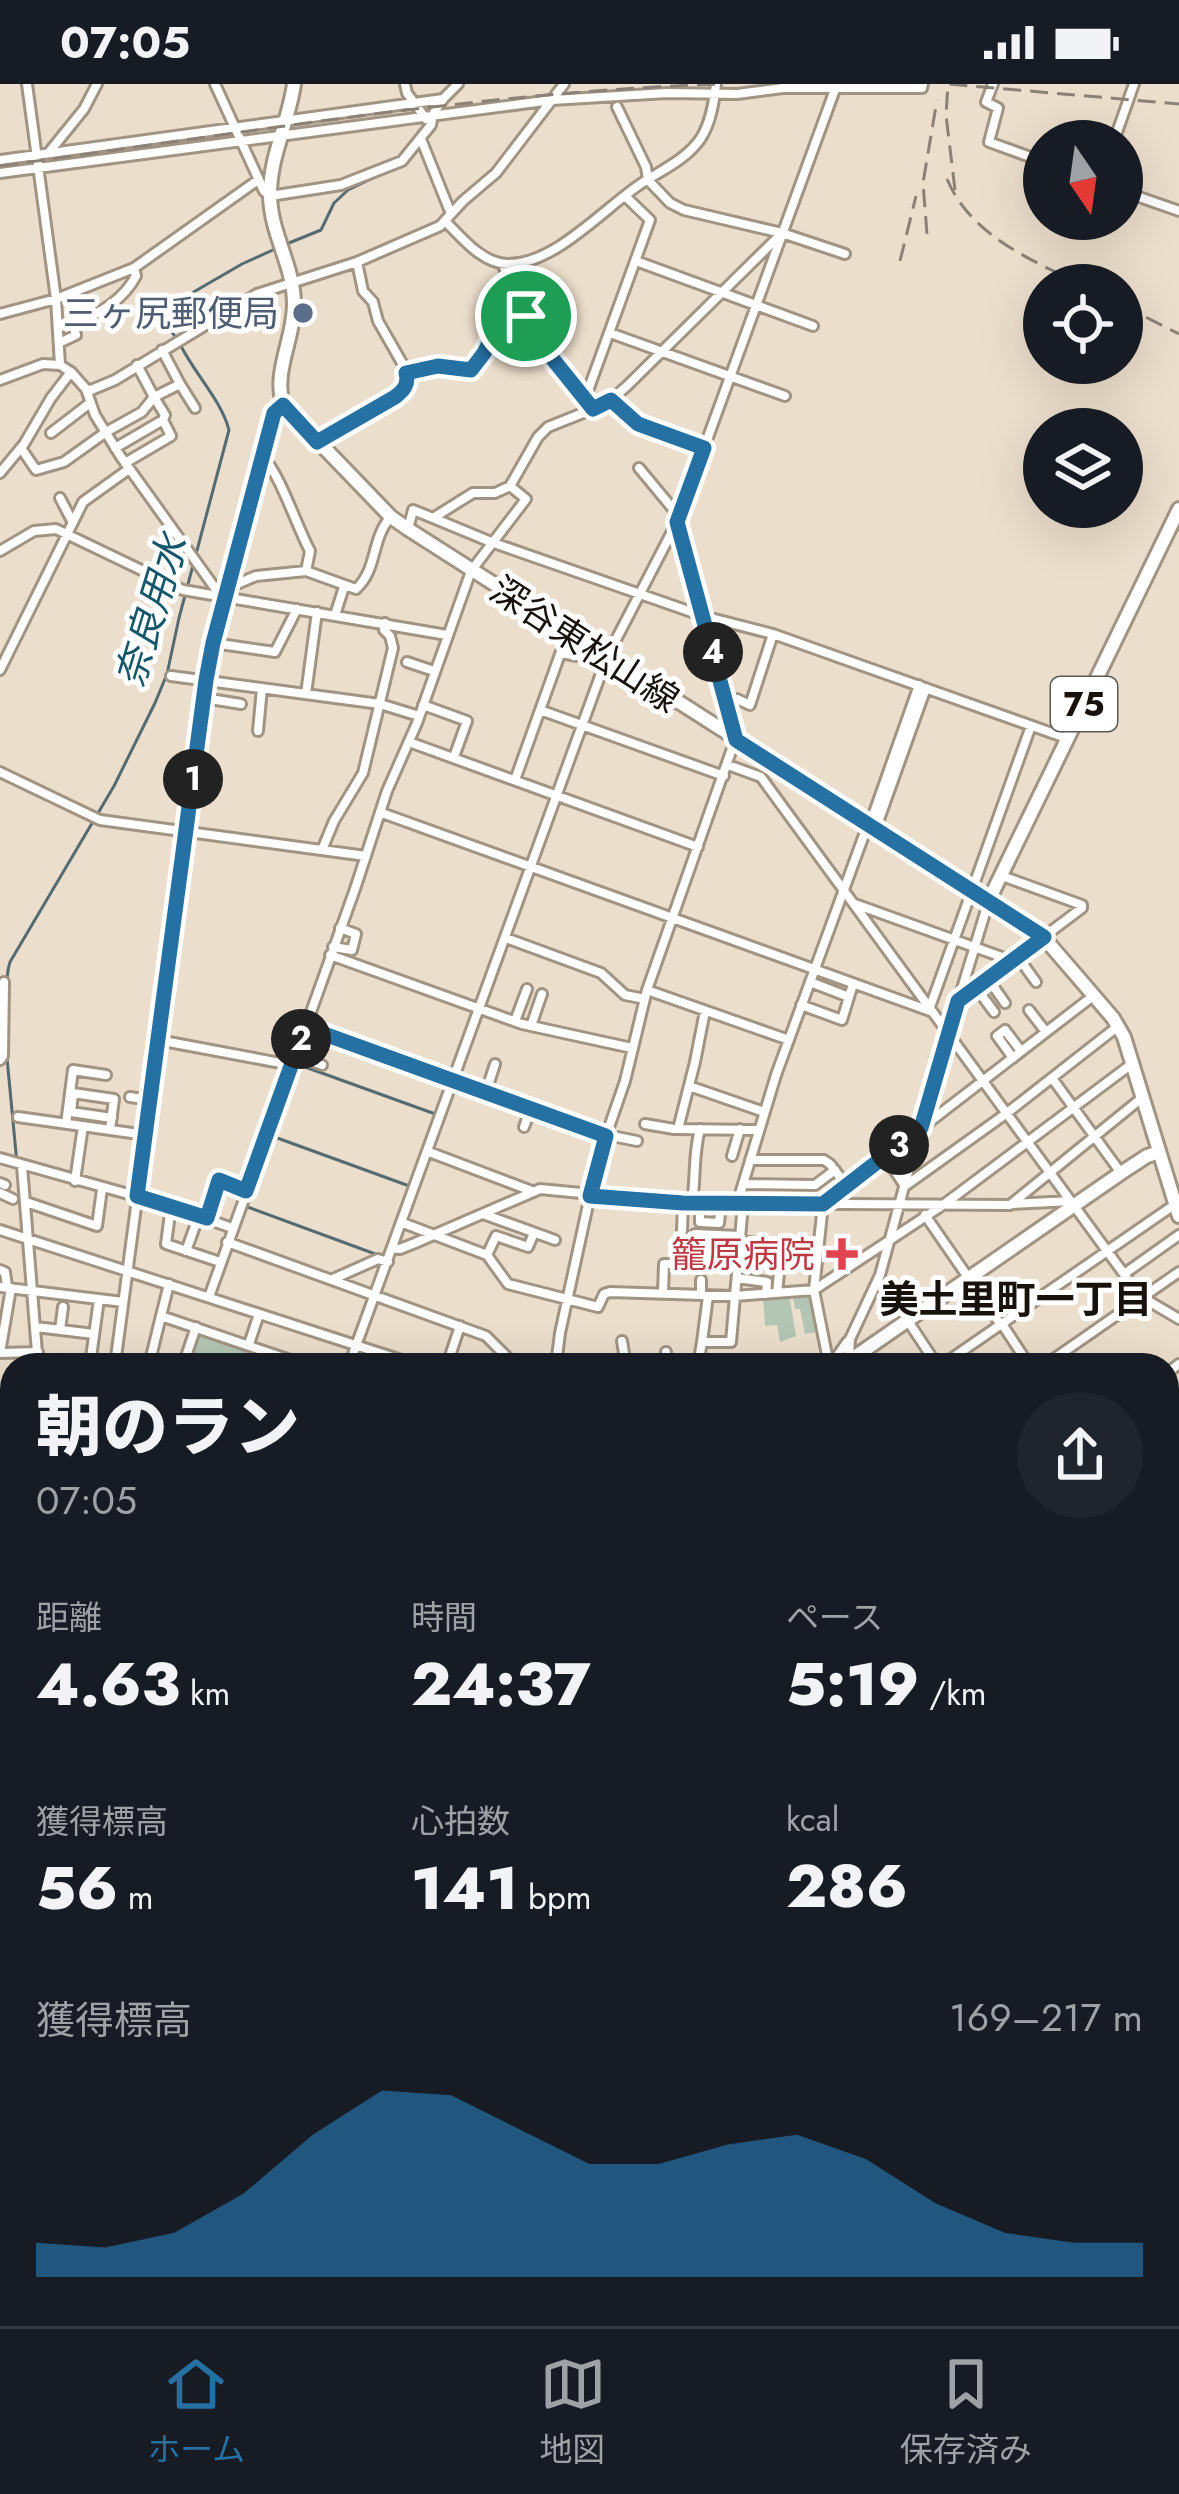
<!DOCTYPE html>
<html lang="ja">
<meta charset="utf-8">
<style>
body{margin:0;font-family:Jost,"Noto Sans JP",sans-serif;background:#20242c;color:#f1f3f6;height:100vh;display:flex;flex-direction:column;font-size:45px;white-space:nowrap}
*{box-sizing:border-box;margin:0}
p{font-size:39px;color:#9ea1a6}
.icon{flex:none;width:66px;height:66px;fill:none;stroke:currentColor;stroke-width:2;stroke-linecap:round;stroke-linejoin:round}
.map{position:relative;flex:1;overflow:hidden}
.panel{position:absolute;left:0px;top:1269px;width:1179px;height:975px;display:flex;flex-direction:column;background:#171b24;border-radius:36px 36px 0 0;box-shadow:0 12px 48px #0002}
.panel>*{flex:none}
.needle{width:78px;rotate:167deg}
.fabs{position:absolute;left:1023px;top:36px;display:grid;gap:24px}
.fabs a{display:grid;place-items:center;width:120px;height:120px;border-radius:50%;background:#171b24;box-shadow:0 12px 48px #0002;font-size:60px}
.pin{position:absolute;display:grid;place-items:center;width:102px;height:102px;color:#fff;margin:-51px;border:6px solid #fff;border-radius:50%;box-shadow:0 3px 12px #0007}
.km{position:absolute;width:60px;height:60px;margin:-30px;border-radius:50%;background:#222;color:#fff;font-size:33px;line-height:60px;text-align:center}
.round{display:grid;place-items:center;flex:none;width:126px;height:126px;border-radius:63px;background:#20242c}
.headline{display:flex;align-items:center;justify-content:space-between;height:204px;padding:0 36px}
h1{font-size:66px;font-weight:800;line-height:90px}
.figures{display:grid;grid-template-columns:repeat(3,1fr);gap:18px;height:204px;padding:12px 36px}
.figures div{display:grid;align-content:center}
.figures b{font-size:60px;font-weight:800}
.figures small{font-size:33px;font-weight:400}
.figures p{font-size:33px}
.chart{height:336px;padding:24px 36px}
.chart p{display:flex;justify-content:space-between}
.chart svg{width:100%;height:216px;margin-top:12px;fill:#2671a4;opacity:.7}
.status{display:flex;justify-content:space-between;align-items:center;height:84px;padding:0 60px;background:#171b24;direction:ltr}
.status svg{height:33px;fill:currentColor}
.tabs{display:flex;justify-content:space-around;align-items:center;height:168px;border-top:3px solid #363941;background:#171b24;font-size:33px;color:#9ea1a6}
.tabs a{display:grid;justify-items:center;gap:6px}
.tabs .selected{color:#2671a4}
.map>svg:first-child{display:block}
</style>
<div class="status"><b>07:05</b><svg viewBox="0 0 49 12"><path d="M0 12V9h3v3zM5 12V6h3v6zM10 12V3h3v9zM15 12V0h3v12zM26 1h20v11H26zM47 4h2v5h-2z"/></svg></div>
<div class="map">
<svg width="1179" height="2242" viewBox="0 0 1179 2242">
<rect width="100%" height="100%" fill="#ecdecc"/>
<path fill="#b3c5b3" d="M811 1208 821 1247 805 1250 800 1225H795L793 1211Z
M789 1210 796 1252 780 1258 777 1241 765 1242 763 1212 771 1211 773 1219V1211Z
M197 1248 302 1281H185Z
M1169 1797 1179 1803V1851L1169 1869 1167 1867Z"/>
<g fill="none" stroke-linecap="round" stroke-linejoin="round">
<path stroke="#556b72" stroke-width="3" d="M284 161 321 146 334 119 348 106 394 84
M176 254 164 236 166 224 242 180 275 165
M7 934C9 916 4 895 10 878L114 702 155 619 167 590 179 534 229 346C221 316 195 290 181 262
M7 974 23 1143
M294 979 438 1031
M269 1051 412 1103
M245 1122 378 1171
M26 1177 32 1263
M0 1403 12 1364"/>
<g stroke="#a19483" stroke-width="14">
<path id="minor" d="M27 0 56 215 60 281
M215 0 264 107 270 112 341 101 402 77 431 41 433 30 443 15 458 0
M405 0 407 9 426 35
M993 0 986 18 998 24 989 58 1044 78
M617 23 646 83 648 96 670 119 684 126 782 149 845 170
M421 55 451 130
M1114 57 1134 0
M50 67 84 25 97 0
M0 76 443 15
M0 89 552 16 667 9 737 10 783 4H922L923 0
M1122 107 1179 127
M446 138C462 154 482 179 507 180 555 181 605 123 642 99 662 86 687 75 701 54 711 38 714 18 716 0
M636 177 813 242
M503 180C518 238 558 278 593 325L611 316 627 302 781 150
M0 230 56 215 134 184 258 96
M610 249 785 312
M59 259 76 251 73 239C98 231 123 216 136 192L134 184
M137 281 154 313 180 300 162 266
M406 289 438 282 471 286 484 269 497 244 517 217
M0 296 43 280 60 281 71 288 86 305 95 331 121 373 220 511
M180 300 195 324
M86 305 91 306 115 296 257 210 357 178 440 142 463 117 496 89 564 0
M585 315 650 136 626 113
M611 316 638 340 704 364
M51 349 90 319
M317 358 376 326 404 305 408 295 406 286 378 237 373 218 363 207 357 178
M21 364 36 386 64 378 106 348 142 328 154 313 165 331 163 336 115 364
M263 373C280 390 297 443 310 467L306 487
M125 379 171 352 163 336
M639 384 678 431
M0 389 24 360 51 314 71 288
M60 414 72 437
M433 434 491 458 703 532 773 550 1066 654
M408 445 413 426 433 434 473 409H495L510 402
M0 467 34 447 56 445 183 506 447 551
M230 503 256 492 306 487 356 505C378 485 371 455 390 434
M335 531 344 503
M213 559 275 568 297 525
M561 569 605 577
M407 578 434 587
M0 586 83 418 129 385
M171 592 380 620 419 632
M306 610 317 528
M204 614 241 620
M725 618 737 615 750 621 773 550
M423 621 467 637 454 673
M540 626 724 692
M258 647 262 604
M409 658 698 763
M728 681 761 693 1140 1212 1179 1235
M0 688 100 736 366 772
M515 696 568 548
M382 729 930 927
M870 740 919 601
M876 744 926 604
M322 766 334 737 363 689 393 564 390 552 384 546 385 539
M855 820 1013 877
M506 854 601 889 625 911 645 915
M333 863 352 866 356 850 340 844
M330 871 522 940 632 964
M1018 873 1036 898
M989 896 1005 919
M810 898 849 913
M977 905 994 928
M647 906 789 956
M958 917 1082 824V821L1002 792
M801 921 842 936 853 900
M930 923 1031 642
M1029 926 1046 948
M515 937 527 905
M531 942 542 910
M305 943 606 1052
M158 956 291 981
M295 971 322 981
M1013 974 997 952 1005 946 1021 967
M0 976 3 972 4 898
M1052 994 1121 1089
M689 1002 764 1028
M486 1008 495 980
M130 1013 150 1016
M18 1033 146 1051
M66 1040 73 986 106 991
M645 1040 674 1045 759 1046
M524 1043 531 1024
M678 1045 695 978 705 927
M110 1046 114 1015 73 1009 71 1028 112 1034
M607 1051 637 1057
M429 1068 532 1107
M732 1072 740 1045
M885 1072 905 1102 1007 1029 1117 943
M0 1074 171 1122 232 1144
M750 1076H824L830 1080 846 1101
M22 1082 38 1281
M75 1097 83 1042
M0 1099 5 1101
M743 1100 815 1101 835 1086
M0 1109 13 1115
M26 1118 97 1142 102 1105
M692 1119C696 1094 693 1070 700 1045
M700 1120V1138L719 1139 721 1120
M737 1120 776 991 868 740
M1012 1120 1071 1117
M171 1122 166 1160 220 1178
M483 1130 555 1156
M925 1131 1001 1241
M207 1134 219 1096 246 1107
M403 1139 487 1171 508 1200 598 1223 604 1210 610 1208 735 1212 814 1206 943 1121 1133 979
M0 1146 417 1281
M682 1147 683 1119
M695 1150 740 1152
M740 1157 765 1160
M227 1158 486 1252 515 1281
M393 1164 400 1165 415 1159 540 1105 683 1119 1010 1121 1143 1013
M186 1167 199 1131
M487 1171 496 1152 528 1163 534 1149
M0 1186 5 1188 7 1202
M1124 1190 1179 1151
M737 1194 767 1198 766 1210
M333 1195 378 1175 388 1178
M701 1196V1211
M0 1203 123 1218
M663 1209 664 1180H671
M777 1209 779 1189
M209 1213 355 805 387 707 417 639 471 487 526 415 510 402 538 353 548 343 593 325
M161 1232 169 1200
M908 1237 937 1281
M1002 1240 1029 1281
M36 1243 94 1250
M60 1246 63 1223
M622 1257 626 1281
M702 1258 708 1212
M249 1260 259 1230
M666 1268 668 1281
M0 1269 11 1204
M0 1269 38 1268
M90 1281 99 1215
M115 1281 206 596 271 339 274 329 283 321
M149 1281 161 1232 305 1281
M183 1281 196 1243
M349 1281 607 573 677 438 837 0
M447 1281 460 1242
M556 1281 560 1249 598 1075 625 997 647 906 735 656 677 440
M698 1281 702 1258H731L743 1120
M829 1281 814 1206 823 1120 1093 912
M831 1281 847 1258
M855 1281 849 1275 850 1255 880 1191 925 1026 989 816
M942 1281 1174 1121
M1045 1281 1179 1188
M1167 1289 1179 1280
M1167 1332 1179 1339
M0 1341 12 1344
M1167 1379 1179 1386
M0 1387 12 1349
M1167 1397 1179 1374
M0 1423 12 1382
M1179 1456 1176 1461H1179
M0 1463 12 1467
M1167 1472 1179 1474
M1167 1500 1179 1502
M0 1519 12 1523
M1167 1521 1179 1528
M1167 1556 1179 1533
M1167 1591 1179 1598
M0 1593 12 1560
M0 1604 12 1608
M1167 1683 1177 1664
M0 1693 12 1662
M1167 1727 1179 1733
M0 1741 12 1744
M0 1768 12 1771
M1167 1796 1179 1803
M0 1847 12 1807
M1167 1867 1179 1874
M0 1869 12 1872
M1169 1912 1179 1889
M1167 1978 1179 1981
M0 1980 12 1941
M1167 2017 1179 2020
M0 2029 12 2033
M0 2083 12 2042
M0 2090 12 2093
M0 2199 12 2201
M1167 2216 1179 2167
M62 2232 63 2242
M90 2232 91 2242
M113 2232 117 2242
M272 2232 296 2242
M0 2237 24 2242
M245 2242 250 2232
M729 2242 732 2232
M768 2242 771 2232
M1161 2242 1163 2232"/>
</g>
<g stroke="#a19483" stroke-width="18">
<path id="major" d="M294 0C289 37 270 72 270 110 270 149 294 182 294 220 294 255 273 287 283 321L391 433 408 445 1039 848 1113 934 1124 953 1179 1132
M989 816 1179 425
M843 1281 1121 1089 1147 1072 1159 1068
M0 2120 12 2132
M187 2232 205 2242
M152 2242 159 2232"/>
</g>
<g stroke="#a19483" stroke-width="21">
<path id="highway" d="M0 1988 12 1992
M806 2232 839 2242"/>
</g>
<use href="#minor" stroke="#fff" stroke-width="8"/>
<use href="#major" stroke="#fff" stroke-width="12"/>
<use href="#highway" stroke="#fff" stroke-width="15"/>
<path stroke="#8b8175" stroke-width="3" stroke-dasharray="18 9" stroke-linecap="butt" d="M0 82C239 50 479 8 720 0
M947 95C971 152 1030 175 1082 201
M955 106 946 31 948 0 1179 20
M927 150 923 99 937 16
M900 177 916 112
M1122 221 1179 250
M0 1703 12 1707
M1167 2007 1179 2010"/>
</g>
<g fill="none" stroke-linecap="round" stroke-linejoin="round">
<g stroke="#fff" stroke-width="24">
<path id="route" d="M517 217 535 253 593 325 611 316 638 340 704 364 677 438 736 656 1044 853 958 917 921 1044 823 1120 683 1119 590 1112 606 1052 305 943 246 1107 219 1096 207 1134 137 1112 206 596 213 559 274 329 283 321 317 358 395 313C404 306 409 300 406 289L438 282 471 286 484 269 497 244Z"/>
</g>
<use href="#route" stroke="#2671a4" stroke-width="15"/>
</g>
<circle fill="#5c6f8a" stroke="#fff" stroke-width="4.5" cx="303" cy="229" r="12"/>
<path fill="#e0444e" stroke="#fff" stroke-width="4.5" d="M836 1152h12v12h12v12h-12v12h-12v-12h-12v-12h12z"/>
<g text-anchor="middle" stroke-width="10" stroke-linejoin="round" paint-order="stroke">
<rect fill="#fff" stroke="#5d5955" stroke-width="3" x="1051" y="593" width="66" height="54" rx="9"/>
<g font-size="33" font-weight="bold" fill="#17120c">
<text x="1084" y="632">75</text>
</g>
<g font-size="36" fill="#4e5e75" stroke="#fff" text-anchor="end">
<text x="279" y="242">三ヶ尻郵便局</text>
</g>
<g font-size="36" fill="#17120c" stroke="#fff">
<text transform="translate(585 560) rotate(33)" y="13">深谷東松山線</text>
</g>
<g font-size="36" fill="#be3a42" stroke="#fff" text-anchor="end">
<text x="815" y="1183">籠原病院</text>
</g>
<g font-size="39" font-style="italic" fill="#15576a" stroke="#fff">
<text transform="translate(151 527) rotate(-73)" y="14">奈良用水</text>
</g>
<g font-size="39" font-weight="bold" fill="#17120c" stroke="#fff">
<text x="1016" y="1229">美土里町一丁目</text>
</g>
</g>
</svg>
<div class="fabs">
<a><svg class="needle" viewBox="-14 -14 28 28"><path d="M0-13l5 13h-10z" fill="#e53935"/><path d="M0 13l5-13h-10z" fill="#9ea1a6"/></svg></a>
<a><svg class="icon" aria-label="locate" viewBox="0 0 24 24"><circle cx="12" cy="12" r="6"/><path d="M12 2v4M12 18v4M2 12h4M18 12h4"/></svg></a>
<a><svg class="icon" aria-label="layers" viewBox="0 0 24 24"><path d="M12 4l9 5-9 5-9-5zM3 14l9 5 9-5"/></svg></a>
</div>
<div class="pin" style="left:526px;top:232px;background:#1e9e55"><svg class="icon" aria-label="arrive" viewBox="0 0 24 24"><path d="M6 21V4h12l-3 4 3 4H6"/></svg></div>
<b class="km" style="left:193px;top:695px">1</b>
<b class="km" style="left:301px;top:955px">2</b>
<b class="km" style="left:899px;top:1061px">3</b>
<b class="km" style="left:713px;top:568px">4</b>
<section class="panel">
<div class="headline"><div><h1>朝のラン</h1><p>07:05</p></div><a class="round"><svg class="icon" aria-label="share" viewBox="0 0 24 24"><path d="M12 15V3M7 8l5-5 5 5M5 13v7h14v-7"/></svg></a></div>
<div class="figures">
<div><p>距離</p><b>4.63<small> km</small></b></div>
<div><p>時間</p><b>24:37</b></div>
<div><p>ペース</p><b>5:19<small> /km</small></b></div>
</div>
<div class="figures">
<div><p>獲得標高</p><b>56<small> m</small></b></div>
<div><p>心拍数</p><b>141<small> bpm</small></b></div>
<div><p>kcal</p><b>286</b></div>
</div>
<div class="chart"><p><span>獲得標高</span>169–217 m</p>
<svg viewBox="0 0 160 44" preserveAspectRatio="none"><path d="M0 44V37L10 38L20 35L30 27L40 15L50 6L60 7L70 14L80 21L90 21L100 17L110 15L120 20L130 29L140 35L150 37L160 37V44z"/></svg>
</div>
</section>
</div>
<nav class="tabs">
<a class="selected"><svg class="icon" aria-label="home" viewBox="0 0 24 24"><path d="M3 11l9-7 9 7M6 9v11h12V9"/></svg>ホーム</a>
<a><svg class="icon" aria-label="map" viewBox="0 0 24 24"><path d="M3 6l6-2 6 2 6-2v14l-6 2-6-2-6 2zM9 4v14M15 6v14"/></svg>地図</a>
<a><svg class="icon" aria-label="saved" viewBox="0 0 24 24"><path d="M7 4h10v16l-5-4-5 4z"/></svg>保存済み</a>
</nav>
